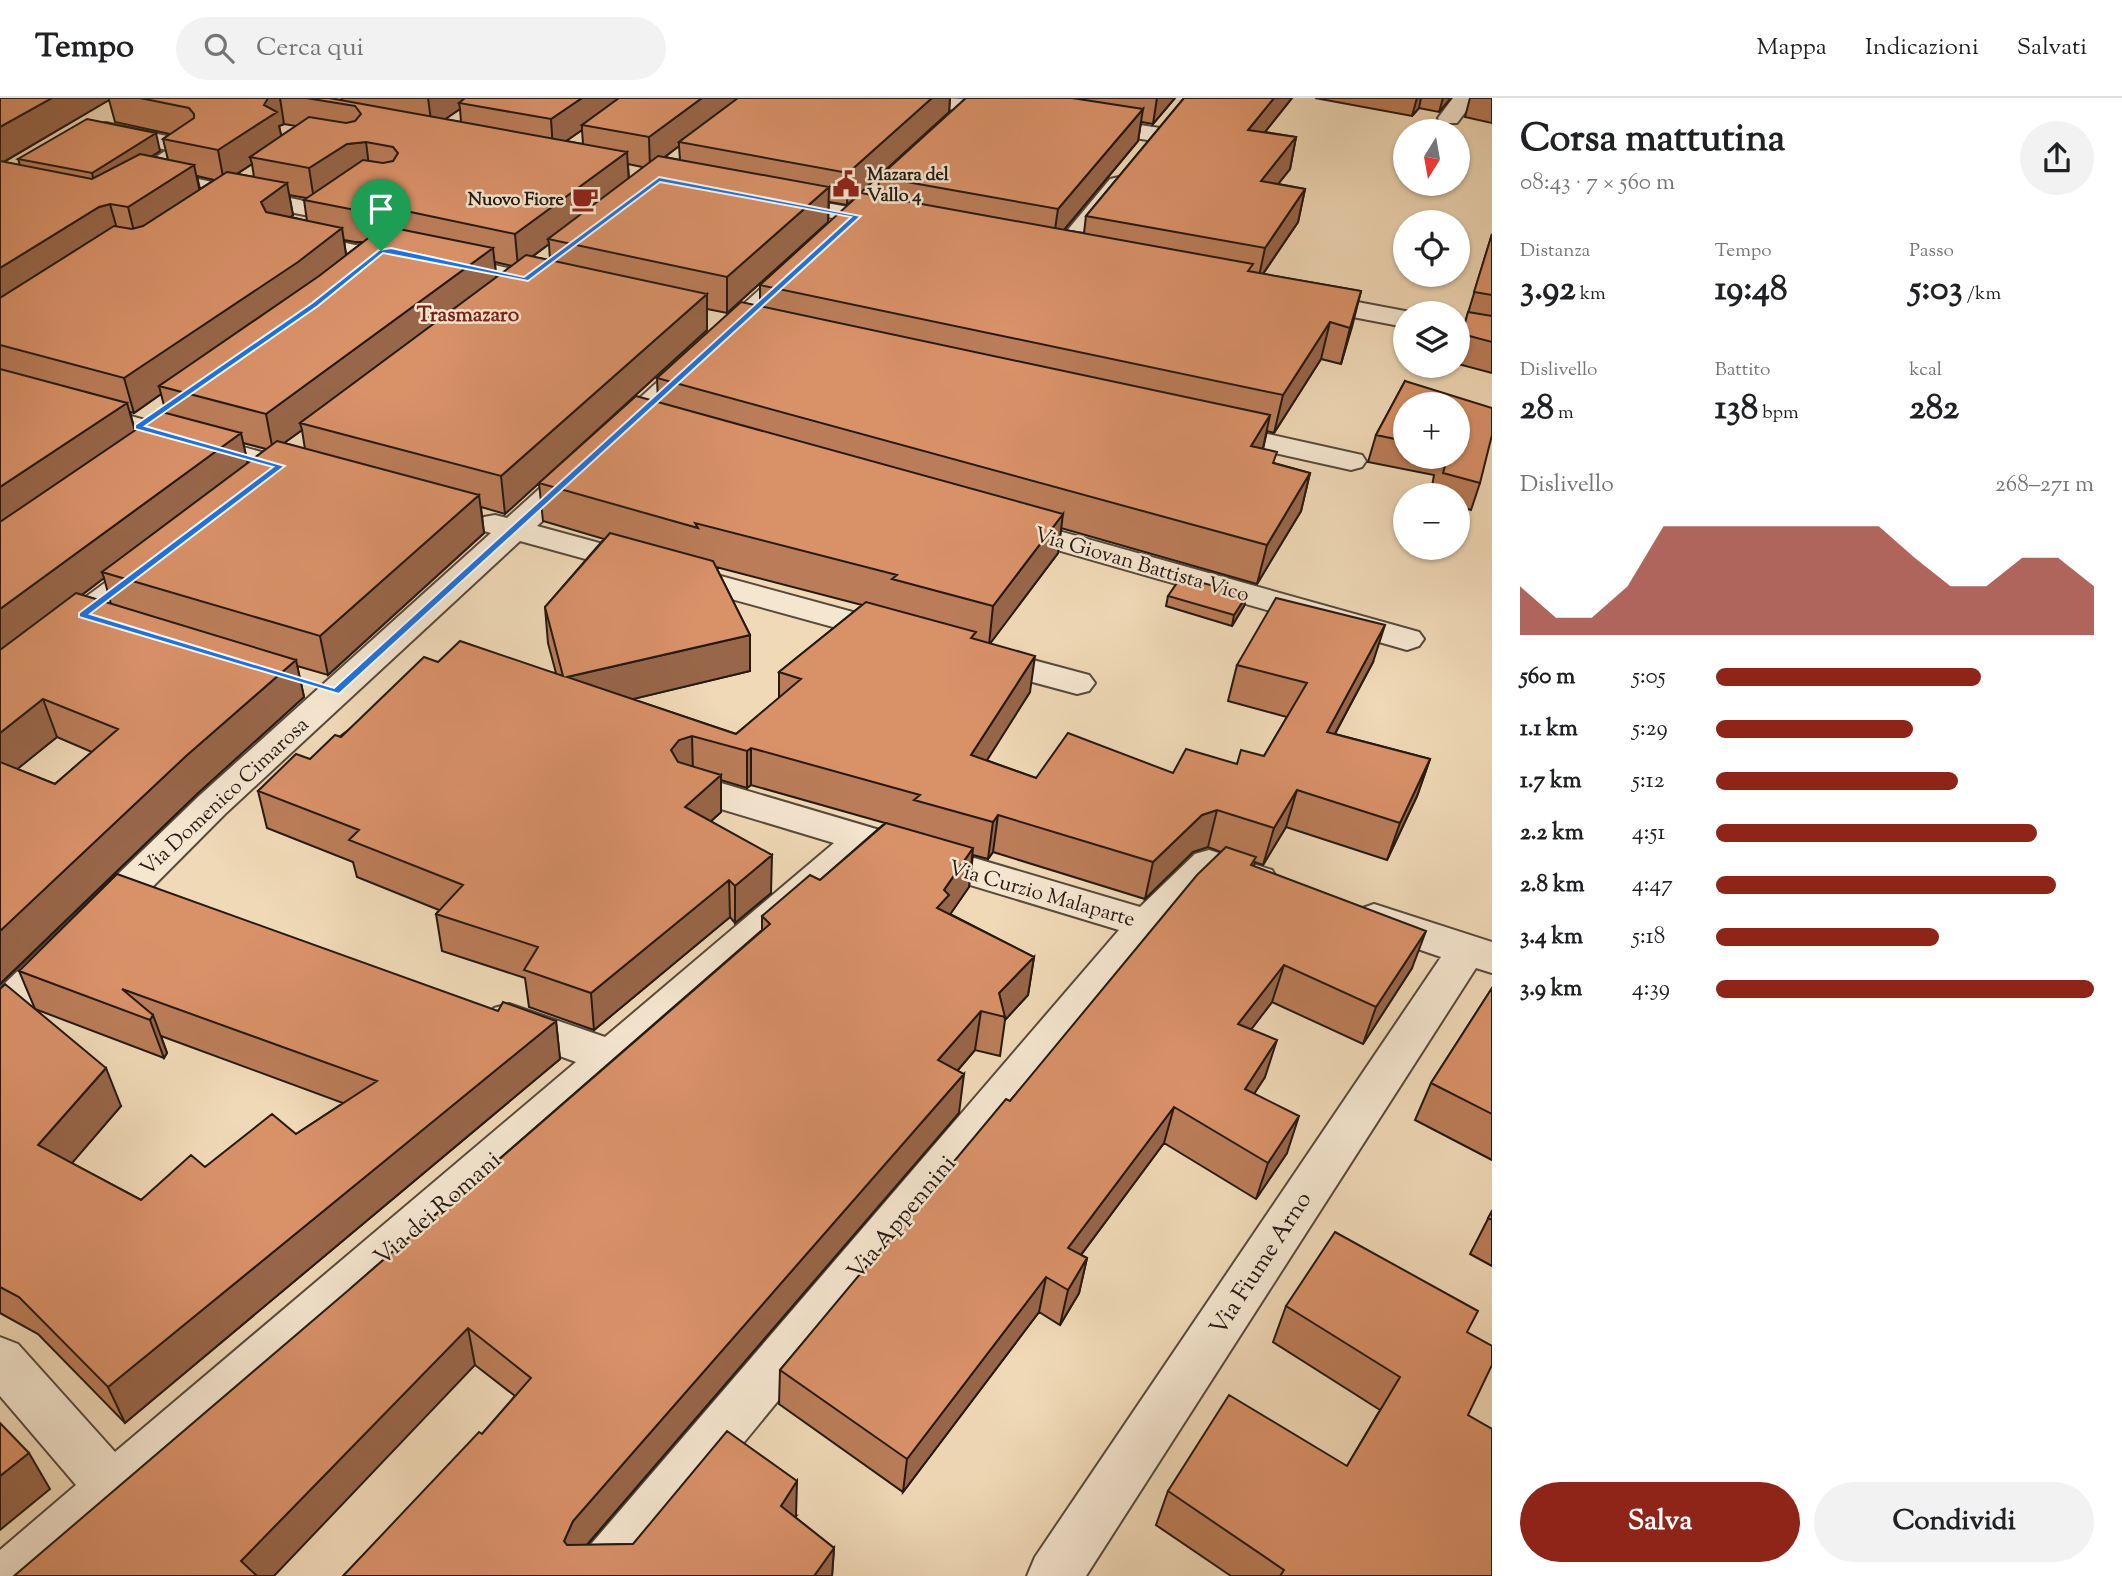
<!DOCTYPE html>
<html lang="it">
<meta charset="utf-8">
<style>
body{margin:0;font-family:"Sorts Mill Goudy",serif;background:#f2f2f2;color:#202124;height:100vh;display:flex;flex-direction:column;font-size:26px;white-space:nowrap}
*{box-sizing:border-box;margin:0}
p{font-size:23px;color:#757577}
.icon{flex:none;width:38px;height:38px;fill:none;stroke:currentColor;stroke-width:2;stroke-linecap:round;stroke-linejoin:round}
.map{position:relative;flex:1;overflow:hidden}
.drawer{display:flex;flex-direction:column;background:#fff;width:630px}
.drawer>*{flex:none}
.needle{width:46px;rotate:191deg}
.controls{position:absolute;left:1393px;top:21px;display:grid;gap:14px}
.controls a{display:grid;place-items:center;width:77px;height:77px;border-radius:50%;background:#fff;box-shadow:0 2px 5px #0004;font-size:35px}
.pin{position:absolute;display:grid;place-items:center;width:60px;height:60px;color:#fff;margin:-72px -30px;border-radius:50% 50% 50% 0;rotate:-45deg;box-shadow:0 0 7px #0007}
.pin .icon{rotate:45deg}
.round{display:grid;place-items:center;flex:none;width:74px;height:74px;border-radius:37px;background:#f2f2f2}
.head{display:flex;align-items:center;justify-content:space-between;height:119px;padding:0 28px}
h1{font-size:38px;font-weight:700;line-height:52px}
.metrics{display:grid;grid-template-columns:repeat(3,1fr);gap:10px;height:119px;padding:7px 28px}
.metrics div{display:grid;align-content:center}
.metrics b{font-size:35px;font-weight:700}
.metrics small{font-size:19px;font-weight:400}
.metrics p{font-size:19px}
.chart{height:196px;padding:14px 28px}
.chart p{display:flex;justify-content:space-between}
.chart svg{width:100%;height:126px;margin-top:7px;fill:#8f2418;opacity:.7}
.button{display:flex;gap:14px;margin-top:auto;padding:14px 28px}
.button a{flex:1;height:80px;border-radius:42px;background:#8f2418;color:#fff;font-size:28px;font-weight:700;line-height:80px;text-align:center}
.button a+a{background:#f2f2f2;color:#202124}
ul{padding:0 28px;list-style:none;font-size:23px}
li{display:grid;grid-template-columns:112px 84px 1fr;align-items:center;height:52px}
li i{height:18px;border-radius:9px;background:#8f2418}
header{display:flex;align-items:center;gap:42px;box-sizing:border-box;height:98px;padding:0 35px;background:#fff;border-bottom:2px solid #e0e0e0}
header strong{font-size:33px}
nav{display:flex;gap:38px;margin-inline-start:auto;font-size:24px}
.search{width:490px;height:63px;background:#f2f2f2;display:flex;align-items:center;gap:18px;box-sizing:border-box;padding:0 24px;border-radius:38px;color:#757577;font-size:26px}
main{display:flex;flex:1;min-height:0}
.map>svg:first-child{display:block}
</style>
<header>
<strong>Tempo</strong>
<div class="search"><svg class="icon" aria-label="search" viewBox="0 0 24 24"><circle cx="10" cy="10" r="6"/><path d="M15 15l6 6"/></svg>Cerca qui</div>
<nav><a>Mappa</a><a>Indicazioni</a><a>Salvati</a></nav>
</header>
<main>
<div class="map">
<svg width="1492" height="1478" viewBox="0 0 1492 1478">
<rect width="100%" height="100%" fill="#f0d9b7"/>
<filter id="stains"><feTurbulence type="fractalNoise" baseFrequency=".00286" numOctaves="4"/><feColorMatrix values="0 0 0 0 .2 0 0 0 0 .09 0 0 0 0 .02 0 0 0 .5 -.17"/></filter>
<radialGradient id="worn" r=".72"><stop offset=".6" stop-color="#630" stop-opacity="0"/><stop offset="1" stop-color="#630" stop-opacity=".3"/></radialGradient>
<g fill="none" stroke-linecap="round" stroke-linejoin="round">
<g stroke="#57493c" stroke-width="4">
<path id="minor" d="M912 0C933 0 1012 0 1024 14L1013 21 923 7Z
M1453 0H1476L1457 25H1441L1438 20Z
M1086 19 1160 30 1168 32 1172 37 1168 42 1160 44 1078 31 1075 26Z
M106 25 195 44 199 49 195 54 164 74 319 106 328 108 331 113 328 118 319 120 147 85 131 95H113L110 90 113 85 167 52 98 37 95 32 98 27Z
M1119 79 1128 81 1131 86 1128 91 1069 162H1051L1047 157 1051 152 1110 81Z
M296 134 355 147 391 144 562 182 566 188 562 194 553 196 391 160 355 163 287 147 283 142 287 137Z
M798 163 807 165 811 171 807 177 537 428 908 529 913 536 908 543 896 546 884 543 520 443 225 716 15 927 0 932V890L199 698 491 435 484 433 479 426 484 419 495 417 507 420 789 165Z
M0 282 316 369 320 375 316 381 305 384 0 300Z
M1213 324 1362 357 1366 363 1362 369 1351 372 1203 339 1198 333 1203 327Z
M1009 419 1419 534 1424 541 1419 548 1407 552 998 435 993 428 998 421Z
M151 456 162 459 167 466 162 473 12 587 0 590V562L140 459Z
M981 548 1089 577 1095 585 1089 593 1077 596 969 567 964 559 969 551Z
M694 677 1140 809 1195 756 1209 752 1272 772 1278 782 1272 792 1258 796 1216 783 1162 836 634 1478H572L580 1459 1119 832 871 757 52 1478H0V1452L76 1387 0 1298V1239L18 1246 115 1354 576 964 494 934 488 922 494 910 509 906 605 939 834 745 681 699 675 690 681 681Z
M1374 806 1492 844V875L1476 870 1086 1478H1027L1035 1459 1441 859 1360 831 1354 821 1360 811Z"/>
</g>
<g stroke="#57493c" stroke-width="4">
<path id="tertiary" d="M778 96 891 117 900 119 903 124 900 129 891 131 769 108 766 103 769 98Z
M1304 194 1405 213 1415 215H1405V229L1295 208 1291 202 1295 196Z
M1458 223 1492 229V245L1458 239Z"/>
</g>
<use href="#minor" fill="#f5e6d0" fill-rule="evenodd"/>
<use href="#tertiary" fill="#f5e6d0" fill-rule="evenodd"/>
</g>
<path fill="#bb7d59" stroke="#241913" stroke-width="2" fill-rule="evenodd" d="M0 0H329L342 2 341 0H950L949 14 847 107 829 104 828 124 727 215 707 211V232L617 314 658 304 657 280 760 208V187L878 98 879 79 966 0H1175L1153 26 1141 24 1138 43 1064 132 1084 135 1086 118 1184 0H1292L1265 34 1296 39 1290 71 1278 86 1305 91 1298 124 1263 176 1361 193 1341 266 1321 261 1274 335 1267 333 1263 351 1274 365 1310 375 1301 413 1257 486 1061 430 1058 455 990 545 1030 594 986 662 1036 680 1173 675 1237 666 1264 658 1287 619 1228 603 1237 567 1373 564 1335 636 1430 661 1417 698 1387 762 1286 729 1263 767 1255 764 1254 768 1412 870 1363 946 1272 904 1251 931 1265 979 1254 995 1287 1055 1256 1101 1164 1045 1081 1157 1087 1160 1079 1195 1060 1227 1039 1214 903 1394 779 1306 780 1272 1010 1003 1221 754 1208 749 1193 754 1145 801 993 754 988 761 973 757 969 789 950 816 1034 859 1028 897 1005 922 1000 958 975 952 957 973 959 1015 587 1447 633 1446 796 1418 795 1419 834 1450 832 1478H343L482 1336 515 1298 475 1267 351 1190 762 832V818L820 782 885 725 751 687 747 690 721 682V714L711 723 771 795 735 825 730 819 594 932 529 909 525 880 442 853 436 816 439 812 357 779 353 764 267 730 258 693 310 661 438 564 556 575 548 545 545 509 604 441 543 423 539 385 505 416 481 409 484 435 328 577 297 568 304 599 197 696 0 886ZM109 2 115 24 170 36 163 41 168 62 152 58 160 53 18 61 20 67 4 64ZM460 11 461 24 445 21ZM284 26 296 28 281 38 279 28ZM582 32 583 46 566 43 572 39ZM679 48 680 62 665 59ZM252 66 254 79 237 76ZM628 66 642 69H644L629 81ZM197 78 214 82 200 91ZM289 97 306 100 304 102 307 123 291 119 293 117ZM344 142 355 144H363L346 157ZM549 146 550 162 532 159ZM495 164 512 168 496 180ZM161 296 166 315 135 333 130 314 134 315ZM302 332 305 351 284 345ZM243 345 266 351 248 365ZM716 469 862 507 779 574V600L736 636 632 601 750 573V537ZM104 480 111 506 82 497ZM57 639 92 654 55 686 17 671Z
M1315 0H1451L1439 14 1419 10 1412 18Z
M1470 0H1492V25L1465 19Z
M1492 136V275L1458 266V248Z
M1405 283 1480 385 1471 412 1458 408V397H1436V395L1431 394 1434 377 1368 364 1376 337ZM1405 306 1458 359H1405Z
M1247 497 1244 508 1232 528 1166 508 1168 498Z
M19 873 498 913 556 923 560 961 125 1325 38 1236 0 1215V891L121 1008 71 1065 141 1102 205 1069 296 1036 343 1005 161 938 167 955 164 960 35 911Z
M1492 890V1062L1415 1022 1431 985Z
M1492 1113V1168L1470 1156Z
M1286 1208 1467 1234 1468 1317 1492 1478H1231L1156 1427 1168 1393 1347 1368 1380 1312 1273 1244Z"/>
<path fill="#986649" stroke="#241913" stroke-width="2" d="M52 0H109V2L0 66V29Z
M268 0H280L284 26 279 28 283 45 250 59 252 66 224 84 218 52Z
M428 0H476L459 5 460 11 432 30Z
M582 0H627L582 27V32L553 52 551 21Z
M702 0H744L679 44V48L650 70 649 39Z
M932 0H950L949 14 847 107 848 75Z
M1157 0H1175L1153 26Z
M1274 0H1292L1242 63 1248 32Z
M1417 0H1421L1419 10 1412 18Z
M1443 0H1451L1439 14Z
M1143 11 1138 43 1053 145 1058 111Z
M156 35 160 53 96 93 92 75Z
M1296 39 1290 71 1255 115 1261 83Z
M366 44 370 76 314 102 309 70 347 46Z
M627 54 629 86 548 141 549 146 518 169 515 136Z
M194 67 201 99 136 142 128 109Z
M287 85 293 117 267 137 261 104Z
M829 89 828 124 727 215V179Z
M1305 91 1298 124 1258 183 1265 150Z
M110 106 119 138 0 211V170L99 109Z
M342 130 347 163 159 288 161 296 134 315 124 280Z
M493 150 497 185 300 325 302 332 273 353 266 316Z
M1361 193 1352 229 1341 266 1350 230Z
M707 196V232L505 416 501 378Z
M1330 224 1321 261 1274 335 1283 297Z
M127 305 137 340 0 434V389Z
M1270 317 1262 355 1251 348Z
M241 335 249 371 102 474 104 480 0 559V511Z
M1310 375 1301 413 1257 486 1267 447Z
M479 397 484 435 328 577 320 538Z
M1063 416 1058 455 989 547 993 508Z
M1247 497 1244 508 1232 528 1234 517Z
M1385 527 1373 564 1316 671 1327 634Z
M750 537V573L571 616 567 579Z
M1035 558 1030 594 967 694 971 657Z
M296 562 304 599 197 696 0 886V833L186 658Z
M43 601 57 639 0 685V635Z
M692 638 693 674 680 678 671 652 679 642Z
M751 650V687L747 690V653Z
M1430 661 1417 698 1387 762 1400 725Z
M721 677V714L686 746 685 709Z
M1297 692 1286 729 1263 767 1274 730Z
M1217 712 1208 749 1193 754 1145 801 1153 764 1202 717Z
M998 717 993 754 988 761 993 724Z
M973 750 969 789 947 821 937 810 944 792Z
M772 757 771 795 735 825V788Z
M729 782 730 819 594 932 591 895Z
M1426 833 1412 870 1363 946 1376 909Z
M1034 859 1028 897 1005 922 999 895Z
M1284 867 1272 904 1228 962 1238 926Z
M981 913 975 952 933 1001 938 962Z
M153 917 167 955 164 960 150 922Z
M556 923 560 961 125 1325 108 1289Z
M1277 942 1265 979 1234 1027 1245 991Z
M106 970 121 1008 55 1085 38 1047Z
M964 976 959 1015 578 1457 570 1477 564 1443 573 1423Z
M1174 1009 1164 1045 1060 1185 1068 1150Z
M1299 1018 1287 1055 1256 1101 1268 1065Z
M1087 1160 1079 1195 1060 1227 1068 1192Z
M1046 1179 1039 1214 903 1394 907 1361Z
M468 1230 475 1267 274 1478H248L241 1463Z
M29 1355 50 1391 0 1432V1378Z
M797 1383 796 1418 780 1442 781 1408Z
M834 1450 832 1478H814Z"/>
<path fill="#d99168" stroke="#241913" stroke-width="2" d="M0 0H52L0 29Z
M140 0H268L264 7 277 14 218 52 163 41 194 20V16L189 10Z
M306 0H329L627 54 515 136 387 109 350 111 304 102 363 62 383 65 393 63 398 55 393 49 366 44 347 46 309 70 250 59 309 19 346 25 355 23 361 16 355 8Z
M465 0H582L551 21 459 5Z
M619 0H702L649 39 582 27Z
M738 0H932L848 75 679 44Z
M966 0H1072L1143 11 1058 111 879 79Z
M1184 0H1274L1248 32 1296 39 1261 83 1305 91 1265 150 1086 118Z
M87 21 156 35 92 75 18 61Z
M140 56 194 67 128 109 110 106 99 109 0 170V63L92 81Z
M658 58 829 89 727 179 548 141Z
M227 74 287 85 261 104 266 114 342 130 298 164 124 280 0 247V200L114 128 132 131 143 128Z
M861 95 1253 166 1248 173 1361 193 1350 230 1330 224 1283 297 760 187Z
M384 128 493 150 266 316 159 288 319 178Z
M1492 136V197L1474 194Z
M526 157 707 196 501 378 300 325Z
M741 204 1270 317 1251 348 1277 354 1273 365 1310 375 1267 447 657 280Z
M1468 214 1492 218V244L1462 236Z
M0 271 127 305 0 389Z
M1405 283 1492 310V337L1480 385 1443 375 1445 368 1439 367 1441 359H1458V306H1405V343L1376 337Z
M636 298 1063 416 993 508 892 481 897 477 695 425 698 430 539 385Z
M162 314 241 335 0 511V424Z
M277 343 479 397 320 538 102 474Z
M610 435 713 463 750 537 567 579 736 636 801 581 779 574 866 504 976 534 971 540 1035 558 971 657 1036 680 1068 635 1173 675 1186 651 1237 666 1241 652 1264 658 1307 585 1237 567 1276 500 1385 527 1327 634 1430 661 1400 725 1297 692 1274 730 1217 712 1202 717 1153 764 998 717 993 724 914 702 920 697 751 650 747 653 692 638 679 642 671 652 678 664 721 677 685 709 772 757 735 788 729 782 591 895 524 872 538 849 436 816 463 787 349 742 359 732 258 693 296 656 310 661 335 637 341 639 424 559 438 564 460 543 563 578 545 509Z
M1181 479 1247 497 1234 517 1168 498Z
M76 495 296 562 186 658 0 833V664L55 686 118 631 43 601 0 635V552Z
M886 725 973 750 944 792 949 797 937 810 1034 859 999 895 1005 919 981 913 938 962 964 976 573 1423 564 1443 567 1447 633 1446 727 1333 797 1383 781 1408 834 1450 814 1478H343L479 1334 482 1336 531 1280 468 1230 241 1463 257 1478H14L351 1190 770 826 762 818 810 777 820 782Z
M1226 749 1256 759 1251 767 1426 833 1376 909 1284 867 1238 926 1277 942 1245 991 1299 1018 1268 1065 1174 1009 1068 1150 1087 1160 1068 1192 1046 1179 907 1361 780 1272 1006 1001 1010 1003 1197 777Z
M117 776 498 913 503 904 556 923 108 1289 19 1199 0 1189V891L5 886 106 970 38 1047 141 1102 191 1057 205 1069 272 1016 296 1036 377 983 122 891 153 917 150 922 19 873Z
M1492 890V1016L1431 985Z
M1492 1113V1122L1488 1120Z
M1335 1134 1478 1213 1467 1234 1492 1248V1267L1468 1317 1492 1331V1478H1280L1284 1472 1168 1393 1229 1297 1347 1368 1400 1279 1286 1208Z
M0 1325 29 1355 0 1378Z"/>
<path fill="#1a73e8" stroke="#fff" stroke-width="2" fill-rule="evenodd" d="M659 79 861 118 339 596 79 519V515L273 369 135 331V327L312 205 379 152 391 150 524 179ZM660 84 851 119 334 590 90 516 285 368 145 328 318 208 383 155 528 183Z"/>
<defs>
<g id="civic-bare" transform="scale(2.1)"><path d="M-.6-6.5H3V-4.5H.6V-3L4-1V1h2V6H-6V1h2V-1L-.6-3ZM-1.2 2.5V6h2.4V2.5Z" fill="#8f2418" stroke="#f5e6d0" stroke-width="2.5" paint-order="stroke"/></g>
<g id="cafe-bare" transform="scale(2.1)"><path d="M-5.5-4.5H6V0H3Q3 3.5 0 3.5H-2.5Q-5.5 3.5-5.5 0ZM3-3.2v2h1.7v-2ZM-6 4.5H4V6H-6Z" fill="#8f2418" stroke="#f5e6d0" stroke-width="2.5" paint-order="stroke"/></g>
</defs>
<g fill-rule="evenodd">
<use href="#civic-bare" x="846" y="86"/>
<use href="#cafe-bare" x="585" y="101"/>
</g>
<g text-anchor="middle" stroke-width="5" stroke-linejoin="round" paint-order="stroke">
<g font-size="18" font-weight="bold" fill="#241913" stroke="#f5e6d0" text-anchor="start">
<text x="867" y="82">Mazara del<tspan x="867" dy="21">Vallo 4</tspan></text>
<text x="564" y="107" text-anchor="end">Nuovo Fiore</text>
</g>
<g font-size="21" font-weight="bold" fill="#7a1f14" stroke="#f5e6d0">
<text x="468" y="223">Trasmazaro</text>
</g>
<g font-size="21" fill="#241913" stroke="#f5e6d0">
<text transform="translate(1142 466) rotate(16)" y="7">Via Giovan Battista Vico</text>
<text transform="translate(224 698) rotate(-43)" y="7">Via Domenico Cimarosa</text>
<text transform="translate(1042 795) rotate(16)" y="7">Via Curzio Malaparte</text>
</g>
<g font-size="24" fill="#241913" stroke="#f5e6d0">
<text transform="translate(437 1110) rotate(-41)" y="8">Via dei Romani</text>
<text transform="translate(901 1119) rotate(-50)" y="8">Via Appennini</text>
<text transform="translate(1260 1165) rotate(-57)" y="8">Via Fiume Arno</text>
</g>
</g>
<rect width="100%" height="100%" filter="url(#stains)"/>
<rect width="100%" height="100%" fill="url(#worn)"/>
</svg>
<div class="controls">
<a><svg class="needle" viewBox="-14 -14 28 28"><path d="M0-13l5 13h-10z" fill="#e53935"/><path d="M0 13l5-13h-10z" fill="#757577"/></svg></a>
<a><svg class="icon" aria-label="locate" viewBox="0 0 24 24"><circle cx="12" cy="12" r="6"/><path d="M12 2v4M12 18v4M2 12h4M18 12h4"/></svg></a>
<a><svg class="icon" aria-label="layers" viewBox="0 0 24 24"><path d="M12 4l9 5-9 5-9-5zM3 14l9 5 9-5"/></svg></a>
<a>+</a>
<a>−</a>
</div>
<div class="pin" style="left:381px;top:153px;background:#1e9e55"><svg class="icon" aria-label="arrive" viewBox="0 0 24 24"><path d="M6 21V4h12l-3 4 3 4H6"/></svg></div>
</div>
<section class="drawer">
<div class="head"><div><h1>Corsa mattutina</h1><p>08:43 · 7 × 560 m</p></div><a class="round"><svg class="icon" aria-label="share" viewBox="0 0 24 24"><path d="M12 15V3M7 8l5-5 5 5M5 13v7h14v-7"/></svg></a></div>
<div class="metrics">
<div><p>Distanza</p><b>3.92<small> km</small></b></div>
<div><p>Tempo</p><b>19:48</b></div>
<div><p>Passo</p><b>5:03<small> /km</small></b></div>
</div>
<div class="metrics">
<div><p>Dislivello</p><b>28<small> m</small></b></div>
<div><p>Battito</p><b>138<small> bpm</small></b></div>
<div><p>kcal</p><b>282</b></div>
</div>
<div class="chart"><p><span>Dislivello</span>268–271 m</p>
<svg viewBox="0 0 160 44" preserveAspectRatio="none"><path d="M0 44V27L10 38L20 38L30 27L40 6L50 6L60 6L70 6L80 6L90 6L100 6L110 17L120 27L130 27L140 17L150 17L160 27V44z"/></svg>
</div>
<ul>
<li><b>560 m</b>5:05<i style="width:70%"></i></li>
<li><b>1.1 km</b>5:29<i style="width:52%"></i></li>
<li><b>1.7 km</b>5:12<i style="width:64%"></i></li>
<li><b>2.2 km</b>4:51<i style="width:85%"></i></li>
<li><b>2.8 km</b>4:47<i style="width:90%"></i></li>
<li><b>3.4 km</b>5:18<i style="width:59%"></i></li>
<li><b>3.9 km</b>4:39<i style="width:100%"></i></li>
</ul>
<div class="button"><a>Salva</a><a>Condividi</a></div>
</section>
</main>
